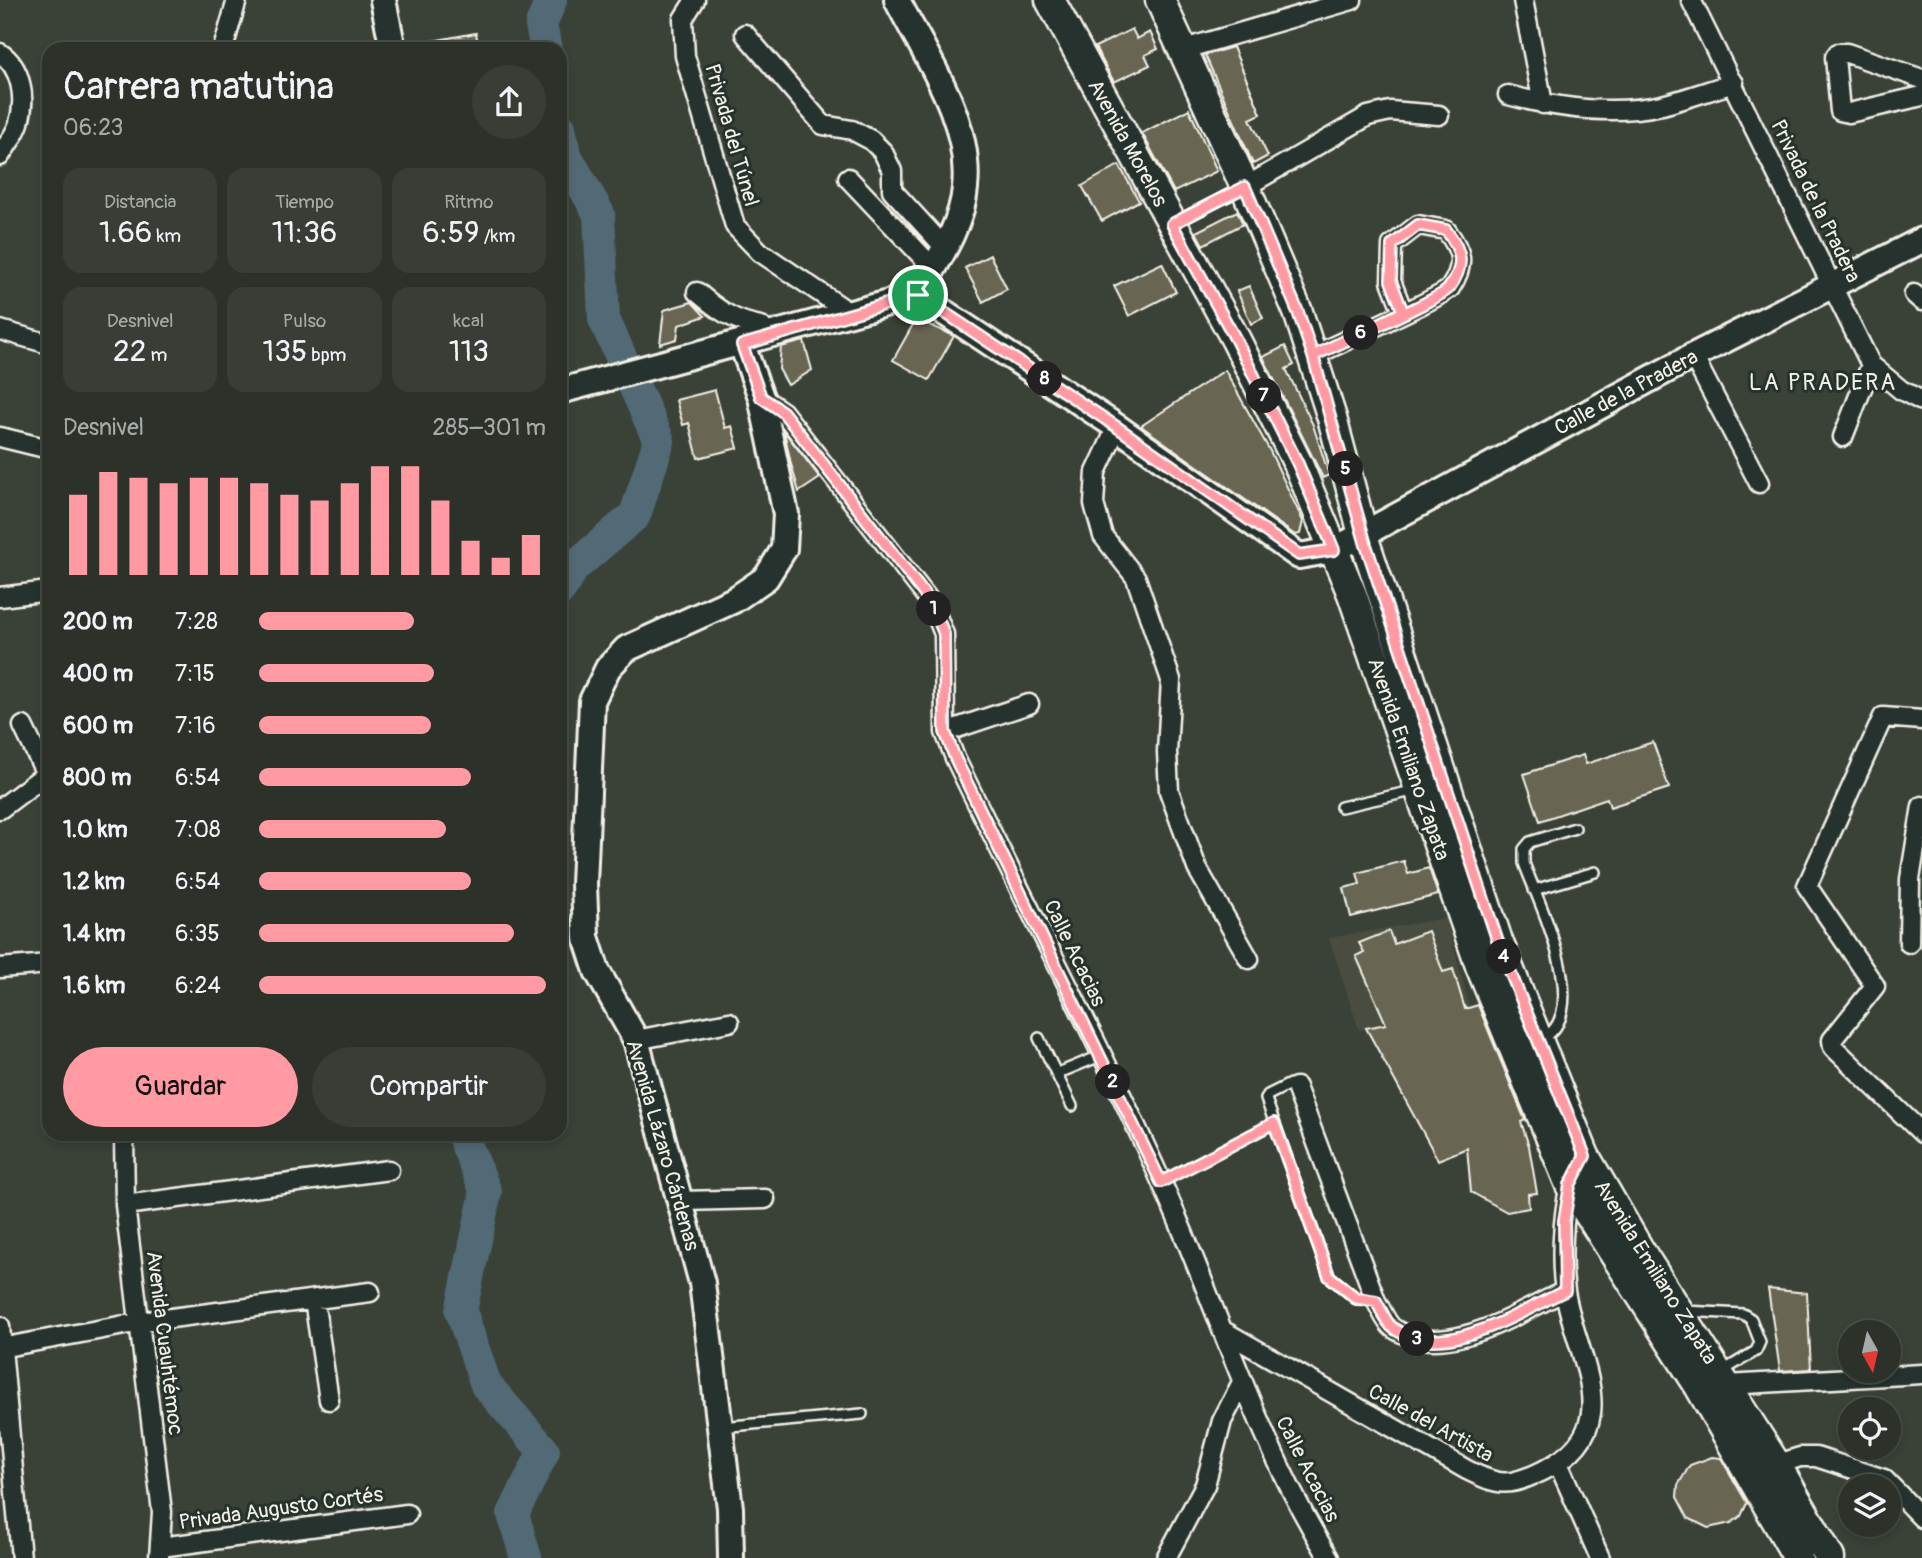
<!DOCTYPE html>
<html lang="es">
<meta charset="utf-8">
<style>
body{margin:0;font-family:Pangolin,sans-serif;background:#383e36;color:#f1f3f6;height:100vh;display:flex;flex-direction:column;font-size:26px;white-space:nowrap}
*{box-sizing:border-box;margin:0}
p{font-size:23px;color:#a6aaa8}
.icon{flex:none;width:38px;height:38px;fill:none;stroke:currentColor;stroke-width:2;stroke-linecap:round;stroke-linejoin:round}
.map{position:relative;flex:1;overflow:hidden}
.side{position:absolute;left:42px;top:42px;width:525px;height:1099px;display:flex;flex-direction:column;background:#2c322a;border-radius:21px;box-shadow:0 4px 10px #0003,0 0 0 2px #484d47}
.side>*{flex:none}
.needle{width:46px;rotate:172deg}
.controls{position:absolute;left:1838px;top:1320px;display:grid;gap:14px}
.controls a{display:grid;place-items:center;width:63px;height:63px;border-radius:50%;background:#2c322a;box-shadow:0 4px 10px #0003,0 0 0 2px #484d47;font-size:35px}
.pin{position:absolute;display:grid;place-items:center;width:60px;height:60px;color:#fff;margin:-30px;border:4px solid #fff;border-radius:50%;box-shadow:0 2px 7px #0007}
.km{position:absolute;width:35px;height:35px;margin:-18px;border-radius:50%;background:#222;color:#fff;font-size:19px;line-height:35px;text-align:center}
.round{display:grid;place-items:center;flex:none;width:74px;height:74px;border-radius:37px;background:#383e36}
.headline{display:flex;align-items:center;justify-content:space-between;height:119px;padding:0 21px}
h1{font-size:38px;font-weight:600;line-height:52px}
.stats{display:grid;grid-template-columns:repeat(3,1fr);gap:10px;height:119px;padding:7px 21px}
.stats div{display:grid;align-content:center;border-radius:18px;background:#383e36;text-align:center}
.stats b{font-size:30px;font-weight:600}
.stats small{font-size:19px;font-weight:400}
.stats p{font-size:19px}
.chart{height:196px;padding:14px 21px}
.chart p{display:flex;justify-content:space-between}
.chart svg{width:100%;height:126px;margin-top:7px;stroke:#ff9aa2;stroke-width:6}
.button{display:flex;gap:14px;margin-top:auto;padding:14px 21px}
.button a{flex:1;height:80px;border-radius:42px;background:#ff9aa2;color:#111;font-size:28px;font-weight:600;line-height:80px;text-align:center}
.button a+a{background:#383e36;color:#f1f3f6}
ul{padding:0 21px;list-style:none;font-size:23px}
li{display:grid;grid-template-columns:112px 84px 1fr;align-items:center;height:52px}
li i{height:18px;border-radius:9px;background:#ff9aa2}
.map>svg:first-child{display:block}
</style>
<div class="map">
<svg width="1922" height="1558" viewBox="0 0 1922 1558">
<rect width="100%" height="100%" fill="#3a4238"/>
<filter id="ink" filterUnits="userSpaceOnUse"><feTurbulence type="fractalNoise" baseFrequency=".0143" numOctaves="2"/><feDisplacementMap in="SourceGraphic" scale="14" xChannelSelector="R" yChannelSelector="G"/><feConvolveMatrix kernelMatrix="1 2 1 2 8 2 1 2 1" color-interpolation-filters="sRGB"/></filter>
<g filter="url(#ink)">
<path fill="#484d40" d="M1446 918 1470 1008 1359 1030 1329 938Z"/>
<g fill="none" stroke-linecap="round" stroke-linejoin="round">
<path stroke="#516a76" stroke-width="32" d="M546 49 541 25 551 0
M560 128 565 154 599 214 604 319 659 441 635 515 574 567 560 590
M462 1134 486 1192 461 1311 486 1385 544 1451 513 1514 526 1558"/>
</g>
<path fill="#686652" stroke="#f4f1e8" stroke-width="2" d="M1132 29 1137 39 1150 32 1158 49 1145 55 1150 65 1114 82 1095 47Z
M476 33 479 49H426V42Z
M1233 47 1261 114 1250 119 1268 156 1253 164 1205 55Z
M1189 109 1217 171 1174 192 1142 133Z
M1119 165 1139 201 1102 221 1082 186Z
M1237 211 1243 224 1203 245 1196 232Z
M990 255 1007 289 983 302 965 268Z
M1162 263 1176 292 1129 316 1114 286Z
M1249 286 1263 318 1251 324 1237 291Z
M692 302 705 316 679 325 677 339 660 344 664 310Z
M916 319 954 336 929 380 893 360Z
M804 341 812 370 788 385 779 369 781 347Z
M1285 346 1294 365 1286 369 1313 425 1329 475 1323 478 1263 357Z
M1225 370 1270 451 1303 521 1300 534 1295 535 1141 426Z
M715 390 725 428 732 426 738 448 698 458 689 423 683 425 676 400Z
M784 431 820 478 799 492 791 464Z
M1653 742 1669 788 1610 807 1607 798 1540 821 1524 774 1583 755 1586 764Z
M1404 861 1408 874 1429 868 1438 895 1351 917 1344 888 1360 884 1357 873Z
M1389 931 1394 944 1428 931 1443 972 1453 969 1465 1009 1478 1005 1525 1120 1521 1122 1529 1146 1537 1193 1528 1194 1529 1208 1507 1212 1471 1192 1467 1148 1438 1160 1366 1028 1386 1024 1356 956 1364 952 1359 943Z
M1768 1289 1807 1293 1811 1369 1780 1371Z
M1712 1457 1721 1458 1747 1503 1741 1516 1731 1523 1708 1528 1688 1518 1677 1497 1678 1485 1690 1465Z"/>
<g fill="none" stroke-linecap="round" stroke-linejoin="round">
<g stroke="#f4f1e8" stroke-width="14">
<path id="lane" d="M1177 222 1242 188
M1341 807 1417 790
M1534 890 1595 872
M1039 1038 1072 1106
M1541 1039C1595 1014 1538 902 1524 863V849L1530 842 1575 828
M1056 1074 1100 1056
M1296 1086 1290 1084 1268 1095 1266 1099 1329 1276 1356 1299 1376 1301
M1685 1311 1743 1314 1751 1319 1760 1342 1756 1351 1721 1372
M721 1427 862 1414"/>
</g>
<g stroke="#f4f1e8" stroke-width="23">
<path id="street" d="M695 0 683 19 685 56 735 226 760 252 850 313
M1523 0 1543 104
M1691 0 1871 365 1901 390 1922 401
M745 34 823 125 852 130 871 140 883 152 892 171V190L946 249
M223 49 237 0
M1181 50 1352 0
M0 53C22 67 26 99 19 123 16 134 6 146 0 156
M1922 79 1847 53H1838L1835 57 1840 111 1849 113 1922 96
M1508 95C1557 108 1611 116 1662 105 1686 99 1710 90 1734 83
M848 178 933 268
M1245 187 1368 116 1390 111 1439 115
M697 292C718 310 733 321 761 326L768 336
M1914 294 1922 301
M0 330 49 344
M1313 356C1331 347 1444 296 1450 288 1466 264 1462 251 1446 230L1418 225 1392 245 1391 281 1403 312
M1693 356 1759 483
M761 397 783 412 932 604 944 634 945 732 955 758C1023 899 1097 1038 1161 1181 1218 1307 1256 1440 1329 1558
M1117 427 1096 472 1094 504 1103 536 1136 578 1171 680 1167 752 1169 791 1197 868 1249 959
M0 437 49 449
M1843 437 1871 365
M0 597 49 591
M1922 720 1883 717 1807 886 1875 986 1832 1040 1833 1047 1922 1133
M23 726 46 774
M945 732 1029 704
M0 809 49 772
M1909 943 1910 879 1922 806
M0 968 49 964
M636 1040 729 1022
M1296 1087 1376 1301C1381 1309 1386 1323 1393 1328 1443 1363 1517 1313 1565 1291
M124 1134 125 1205 162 1512 159 1558
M681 1201 765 1199
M125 1205 389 1170
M314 1300 329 1400
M0 1326 21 1558
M1222 1330 1467 1470C1499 1486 1509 1487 1542 1471 1631 1428 1575 1358 1565 1291 1560 1258 1563 1217 1570 1184
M0 1348 141 1322 370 1292
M1727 1385 1922 1374
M1558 1463 1600 1558
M1769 1467 1800 1457H1816L1884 1479 1922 1518
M161 1547 407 1514
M1166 1558 1205 1485 1222 1421 1241 1384"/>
</g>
<g stroke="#f4f1e8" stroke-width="30">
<path id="secondary" d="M383 0 393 49
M897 0C926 57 972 121 965 188 962 226 936 263 918 295
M560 391 918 295 1117 427 1299 556 1334 550 1693 356 1922 240
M731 1558 730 1508 702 1283 636 1040 597 971 586 937 584 884 592 701 608 668 626 649 734 600 766 578 784 549 786 514 761 397 742 345"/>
</g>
<g stroke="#f4f1e8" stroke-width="33">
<path id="primary" d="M1050 0 1236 340 1298 464 1352 594 1480 966 1570 1185 1699 1386 1798 1558
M1160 0 1245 187 1298 312 1332 418 1366 545 1498 941 1585 1156 1639 1249 1776 1464 1830 1558"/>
</g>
<path stroke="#f4f1e8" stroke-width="3.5" stroke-dasharray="7 5" stroke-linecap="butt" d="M1176 1174 1265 1128"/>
<use href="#lane" stroke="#26332d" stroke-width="9"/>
<use href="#street" stroke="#26332d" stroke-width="18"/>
<use href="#secondary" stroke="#26332d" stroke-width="24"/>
<use href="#primary" stroke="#26332d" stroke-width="28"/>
</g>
</g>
<g fill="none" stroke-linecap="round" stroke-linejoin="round" filter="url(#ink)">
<g stroke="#fff" stroke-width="14">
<path id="route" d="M918 295 742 345 761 397 783 412 932 604 944 634 945 732 955 758 1161 1182 1274 1123 1329 1276 1356 1298 1376 1301C1381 1309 1386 1323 1393 1328 1443 1363 1517 1313 1565 1291L1564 1221 1570 1185 1585 1156 1498 942 1366 545 1313 356C1332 347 1444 297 1449 288 1466 265 1462 251 1446 230L1418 225 1392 245 1391 281 1403 312 1313 356 1298 312 1245 187 1172 224 1236 340 1298 464 1334 550 1299 555 1117 427 918 295"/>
</g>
<use href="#route" stroke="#ff9aa2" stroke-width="9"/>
</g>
<g text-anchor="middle" stroke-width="6" stroke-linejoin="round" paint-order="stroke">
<g font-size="21" fill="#f4f1e8" stroke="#26332d">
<text transform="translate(732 135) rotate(74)" y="7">Privada del Túnel</text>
<text transform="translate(1128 143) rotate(61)" y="7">Avenida Morelos</text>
<text transform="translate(1816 201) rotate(64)" y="7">Privada de la Pradera</text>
<text transform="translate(1626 392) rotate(-28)" y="7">Calle de la Pradera</text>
<text transform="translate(1409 759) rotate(71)" y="7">Avenida Emiliano Zapata</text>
<text transform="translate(1075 953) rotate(64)" y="7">Calle Acacias</text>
<text transform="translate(663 1145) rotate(74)" y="7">Avenida Lázaro Cárdenas</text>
<text transform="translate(1656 1272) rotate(58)" y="7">Avenida Emiliano Zapata</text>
<text transform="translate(165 1343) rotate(83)" y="7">Avenida Cuauhtémoc</text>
<text transform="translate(1431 1423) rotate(29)" y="7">Calle del Artista</text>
<text transform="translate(1308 1469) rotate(63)" y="7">Calle Acacias</text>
<text transform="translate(281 1508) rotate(-8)" y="7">Privada Augusto Cortés</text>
</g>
<g font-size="23" letter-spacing="2" fill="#f4f1e8" stroke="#26332d">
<text x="1823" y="390">LA PRADERA</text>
</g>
</g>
</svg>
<div class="controls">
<a><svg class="needle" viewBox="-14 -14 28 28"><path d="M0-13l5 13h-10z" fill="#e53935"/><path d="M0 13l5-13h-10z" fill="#a6aaa8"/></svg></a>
<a><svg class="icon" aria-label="locate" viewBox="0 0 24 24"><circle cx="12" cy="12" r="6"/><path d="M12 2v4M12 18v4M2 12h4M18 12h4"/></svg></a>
<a><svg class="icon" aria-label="layers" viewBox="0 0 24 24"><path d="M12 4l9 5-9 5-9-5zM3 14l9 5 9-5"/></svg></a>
</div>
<div class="pin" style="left:918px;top:295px;background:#1e9e55"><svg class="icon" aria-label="arrive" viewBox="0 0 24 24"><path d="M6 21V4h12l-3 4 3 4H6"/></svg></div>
<b class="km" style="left:934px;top:609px">1</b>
<b class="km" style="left:1113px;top:1082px">2</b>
<b class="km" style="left:1417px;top:1339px">3</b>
<b class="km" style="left:1504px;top:957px">4</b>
<b class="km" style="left:1346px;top:469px">5</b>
<b class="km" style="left:1361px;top:333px">6</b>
<b class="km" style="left:1264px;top:396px">7</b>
<b class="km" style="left:1045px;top:379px">8</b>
<section class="side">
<div class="headline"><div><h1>Carrera matutina</h1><p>06:23</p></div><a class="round"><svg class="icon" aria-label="share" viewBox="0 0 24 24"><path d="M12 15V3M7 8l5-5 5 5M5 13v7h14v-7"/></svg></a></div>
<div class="stats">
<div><p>Distancia</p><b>1.66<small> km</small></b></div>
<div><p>Tiempo</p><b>11:36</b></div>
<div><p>Ritmo</p><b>6:59<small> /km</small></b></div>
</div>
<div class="stats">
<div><p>Desnivel</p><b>22<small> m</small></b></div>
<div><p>Pulso</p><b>135<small> bpm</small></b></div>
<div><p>kcal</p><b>113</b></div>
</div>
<div class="chart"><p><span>Desnivel</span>285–301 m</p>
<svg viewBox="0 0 160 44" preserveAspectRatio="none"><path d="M5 44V16M15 44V8M25 44V10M35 44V12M45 44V10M55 44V10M65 44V12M75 44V16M85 44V18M95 44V12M105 44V6M115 44V6M125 44V18M135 44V32M145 44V38M155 44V30"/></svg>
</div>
<ul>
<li><b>200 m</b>7:28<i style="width:54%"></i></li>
<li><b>400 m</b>7:15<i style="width:61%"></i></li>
<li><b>600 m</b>7:16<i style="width:60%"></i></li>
<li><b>800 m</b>6:54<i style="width:74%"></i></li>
<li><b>1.0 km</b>7:08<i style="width:65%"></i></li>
<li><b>1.2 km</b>6:54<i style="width:74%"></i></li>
<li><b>1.4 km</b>6:35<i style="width:89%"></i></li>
<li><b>1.6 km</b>6:24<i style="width:100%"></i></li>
</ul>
<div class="button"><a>Guardar</a><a>Compartir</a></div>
</section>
</div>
